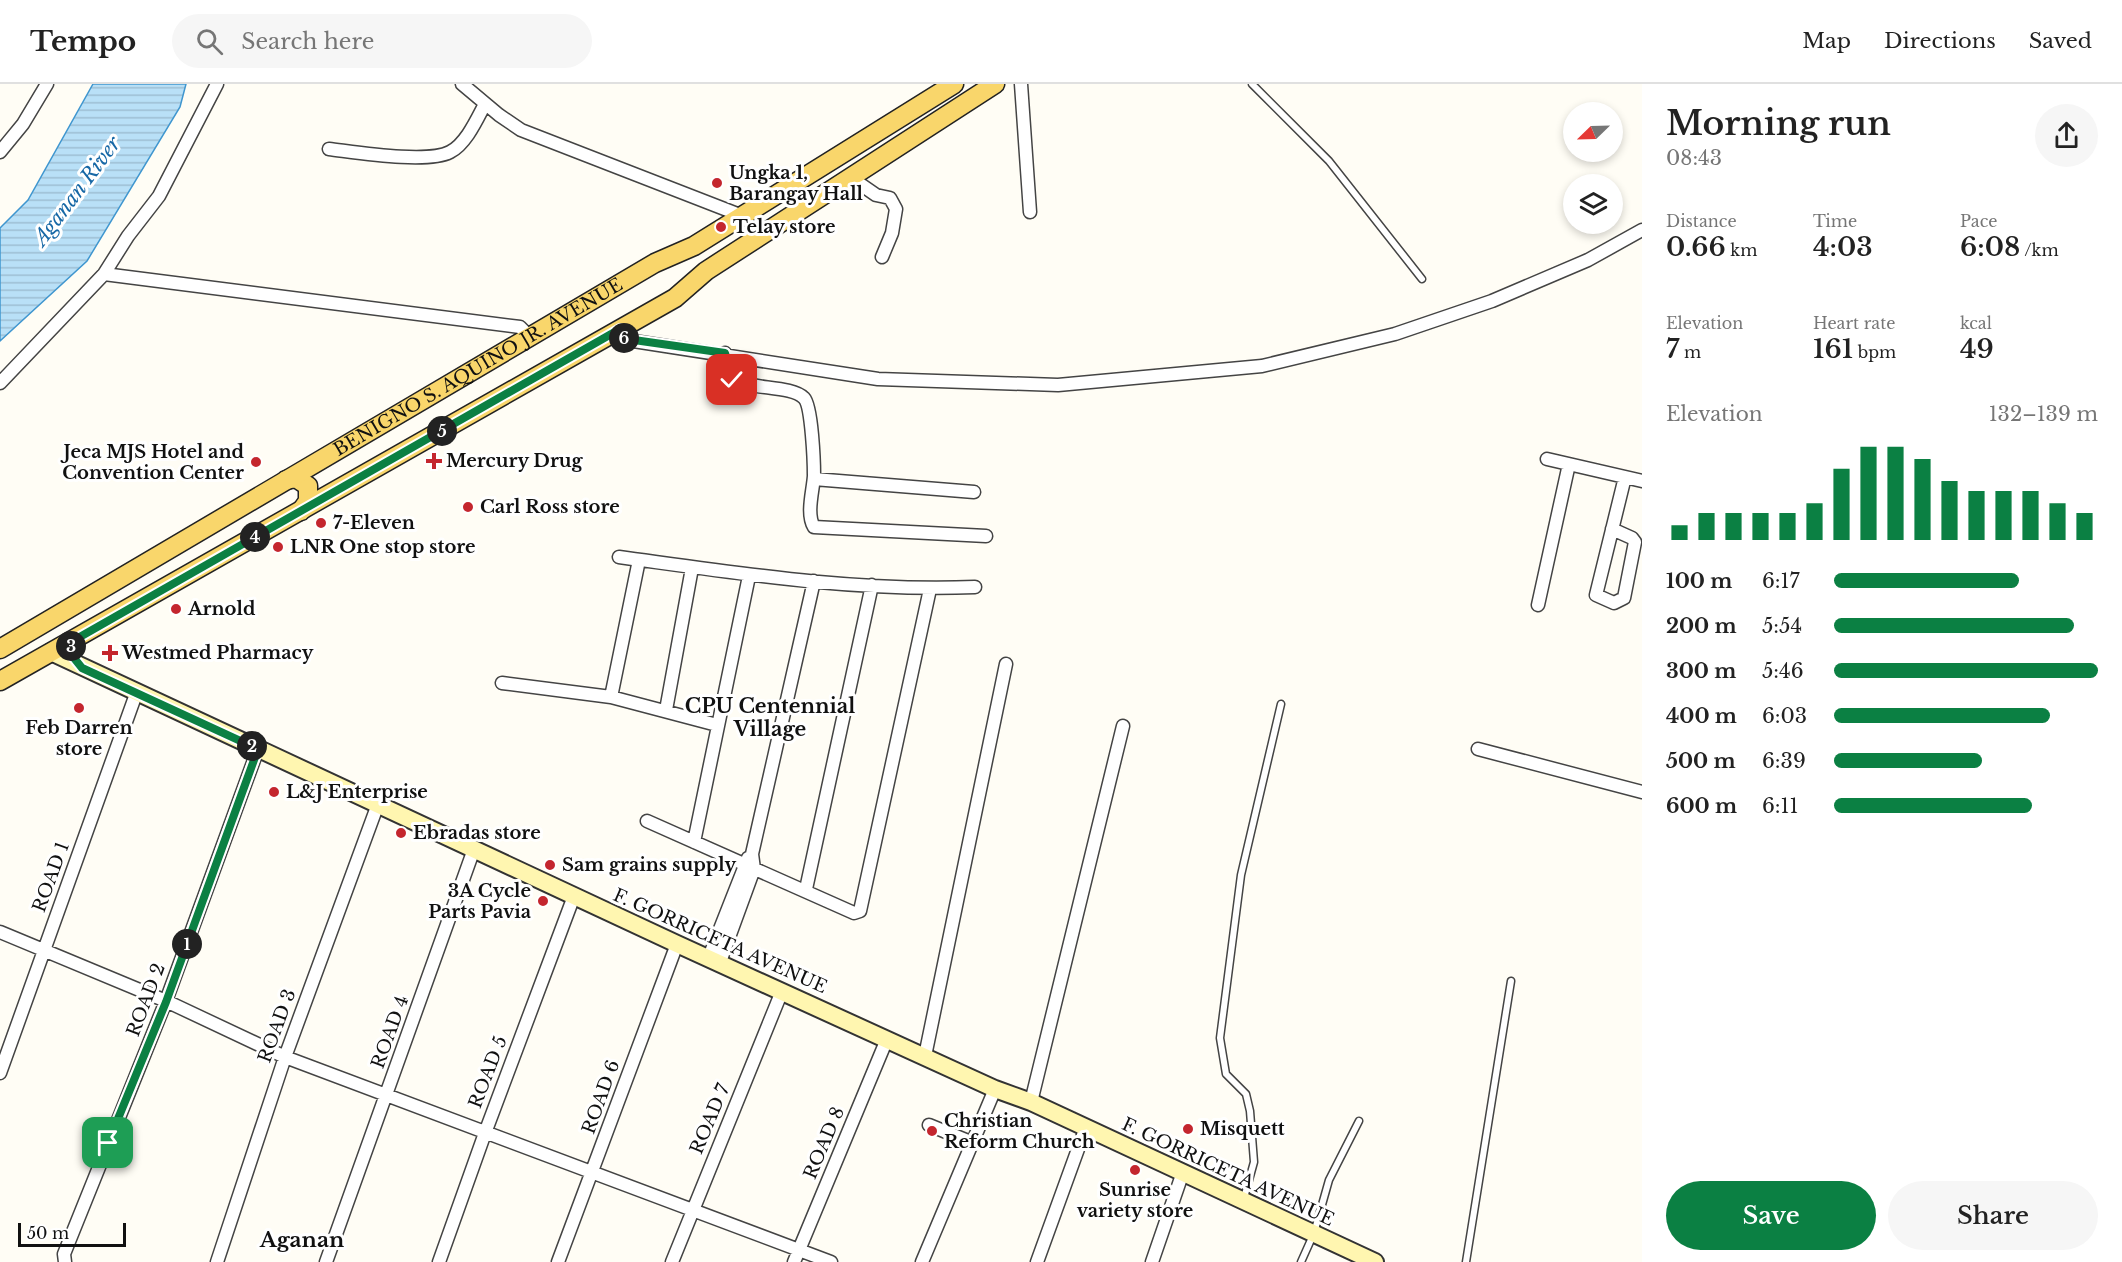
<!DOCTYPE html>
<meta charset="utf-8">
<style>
body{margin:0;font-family:"Libre Baskerville",serif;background:#f6f6f6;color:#222;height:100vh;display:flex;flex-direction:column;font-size:22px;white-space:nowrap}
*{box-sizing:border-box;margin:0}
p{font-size:20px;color:#767676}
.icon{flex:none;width:33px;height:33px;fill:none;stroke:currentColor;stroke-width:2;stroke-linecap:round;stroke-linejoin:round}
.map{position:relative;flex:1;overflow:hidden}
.side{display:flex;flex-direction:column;background:#fff;width:480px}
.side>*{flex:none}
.needle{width:39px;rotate:247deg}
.controls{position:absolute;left:1563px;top:18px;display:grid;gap:12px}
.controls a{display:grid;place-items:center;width:60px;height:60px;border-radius:50%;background:#fff;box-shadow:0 3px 9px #0003;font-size:30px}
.scale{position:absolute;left:18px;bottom:15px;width:108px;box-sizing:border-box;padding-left:6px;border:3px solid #111;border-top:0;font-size:16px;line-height:21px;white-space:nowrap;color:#111;-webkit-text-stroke:4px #fff;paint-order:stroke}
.pin{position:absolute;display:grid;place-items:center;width:51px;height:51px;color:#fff;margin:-26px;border-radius:12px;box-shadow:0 3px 9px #0006}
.km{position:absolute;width:30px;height:30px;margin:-15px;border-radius:50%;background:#222;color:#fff;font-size:16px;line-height:30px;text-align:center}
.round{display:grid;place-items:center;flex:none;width:63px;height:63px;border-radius:32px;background:#f6f6f6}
.summary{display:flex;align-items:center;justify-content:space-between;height:102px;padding:0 24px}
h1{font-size:33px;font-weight:600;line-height:45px}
.metrics{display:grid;grid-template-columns:repeat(3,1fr);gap:9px;height:102px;padding:6px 24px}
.metrics div{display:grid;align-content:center}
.metrics b{font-size:26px;font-weight:600}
.metrics small{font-size:16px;font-weight:400}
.metrics p{font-size:16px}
.chart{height:168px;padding:12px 24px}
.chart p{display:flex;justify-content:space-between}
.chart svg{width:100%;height:108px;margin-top:6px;stroke:#0b8043;stroke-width:6}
.cta{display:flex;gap:12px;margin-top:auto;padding:12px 24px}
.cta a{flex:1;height:69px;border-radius:36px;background:#0b8043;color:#fff;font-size:24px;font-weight:600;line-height:69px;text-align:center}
.cta a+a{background:#f6f6f6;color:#222}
ul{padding:0 24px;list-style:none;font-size:20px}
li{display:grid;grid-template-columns:96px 72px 1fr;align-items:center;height:45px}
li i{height:15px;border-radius:8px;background:#0b8043}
header{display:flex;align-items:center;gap:36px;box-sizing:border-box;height:84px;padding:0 30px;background:#fff;border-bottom:2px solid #e0e0e0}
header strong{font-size:28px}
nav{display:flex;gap:33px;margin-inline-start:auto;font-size:21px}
.search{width:420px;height:54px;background:#f6f6f6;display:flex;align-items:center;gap:15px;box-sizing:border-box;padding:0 21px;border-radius:33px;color:#767676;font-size:22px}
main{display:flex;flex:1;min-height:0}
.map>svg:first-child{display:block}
</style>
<header>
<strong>Tempo</strong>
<div class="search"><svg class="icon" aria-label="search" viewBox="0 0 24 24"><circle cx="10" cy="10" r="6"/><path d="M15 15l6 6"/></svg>Search here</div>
<nav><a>Map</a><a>Directions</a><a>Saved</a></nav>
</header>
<main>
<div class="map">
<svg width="1642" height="1178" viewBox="0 0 1642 1178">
<defs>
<pattern id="water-rules" width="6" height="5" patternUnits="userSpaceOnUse" patternTransform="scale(1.5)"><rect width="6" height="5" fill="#b9e0f7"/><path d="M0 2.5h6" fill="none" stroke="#9ebfd3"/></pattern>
</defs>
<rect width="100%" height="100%" fill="#fffdf5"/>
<path fill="url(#water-rules)" stroke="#3f96cf" stroke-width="1.5" d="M93 0H186L180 23 87 177 0 257V144L28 116Z"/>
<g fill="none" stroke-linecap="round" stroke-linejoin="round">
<g stroke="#444" stroke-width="9">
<path id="lane" d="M1252 0 1329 77 1422 195
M1244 1114 1254 1078 1250 1027 1246 1010 1226 990 1220 954 1241 791 1281 620
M1301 1178 1314 1149 1329 1096 1359 1037
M1466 1178 1511 897"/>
</g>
<g stroke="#444" stroke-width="15">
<path id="street" d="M462 0 499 31 521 46 740 131
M1021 0 1030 128
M329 65C355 68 427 80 450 68 466 60 477 35 485 20
M0 68 23 40 47 0
M850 93 876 111 890 114 896 125 892 149 882 173
M104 190 520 243 530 253
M620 245 627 256 878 295 1058 301 1262 282 1395 250 1492 217 1588 176 1642 146
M725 269 732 295C751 306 791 301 804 314 812 322 814 379 814 392 813 407 806 430 814 443L986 452
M0 299 104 190 128 152 159 112 217 0
M1547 375 1642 397
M814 395 974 408
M1612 445 1632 454 1635 458 1624 514 1614 519 1596 511 1625 393
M619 473C737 489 856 508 975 503
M1538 521 1569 380
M502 599 611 613 717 641
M611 613 639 476
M666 626 692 484
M1478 665 1642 708
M647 737 854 829 860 827 930 505
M694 758 749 492
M806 805 872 501
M0 848 166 917 285 973 831 1178
M709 873 748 774
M720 878 754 785 752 770 814 497
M925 972 1006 580
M0 989 136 610
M1031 1018 1123 642
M929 1041 973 1059
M65 1178 64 1170 166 917 258 665
M217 1178 285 973 378 720
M326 1178 474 765
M439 1178 485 1049 574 812
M558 1178 677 860
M672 1178 782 907
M794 1178 887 955
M922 1178 995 1005
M1037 1178 1086 1043
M1152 1178 1183 1088"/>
</g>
<g stroke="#333" stroke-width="20">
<path id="secondary" d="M51 568 677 860 995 1005 1031 1018 1375 1178"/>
</g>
<g stroke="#222" stroke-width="21">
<g id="primary">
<path d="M286 396 296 394 308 402V417L301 427"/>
<path id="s1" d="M0 565 655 179 694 162 954 0"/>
<path d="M0 597 675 214 706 187 995 0"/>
</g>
</g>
<use href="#lane" stroke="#fff" stroke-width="6"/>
<use href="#street" stroke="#fff" stroke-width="12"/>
<use href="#secondary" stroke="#fff6b0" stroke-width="16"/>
<use href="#primary" stroke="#f9d66b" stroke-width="18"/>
</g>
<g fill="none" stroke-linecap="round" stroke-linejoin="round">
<g stroke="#fff" stroke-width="12">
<path id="route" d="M108 1059 166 918 258 665 82 584 70 569 78 554 620 245 627 255 725 269 732 296"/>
</g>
<use href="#route" stroke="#0b8043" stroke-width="8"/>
</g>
<g fill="#c4262e" stroke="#fff" stroke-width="2">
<circle cx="717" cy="99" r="6"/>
<circle cx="721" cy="143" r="6"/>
<path d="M431 368h6v6h6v6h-6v6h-6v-6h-6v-6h6z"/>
<circle cx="256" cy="378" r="6"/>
<circle cx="468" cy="423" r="6"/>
<circle cx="321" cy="439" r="6"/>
<circle cx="278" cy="463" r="6"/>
<circle cx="176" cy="525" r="6"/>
<path d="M107 560h6v6h6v6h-6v6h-6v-6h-6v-6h6z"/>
<circle cx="79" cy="624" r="6"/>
<circle cx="274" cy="708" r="6"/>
<circle cx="401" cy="749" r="6"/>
<circle cx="550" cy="781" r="6"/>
<circle cx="543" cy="817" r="6"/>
<circle cx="1188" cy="1045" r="6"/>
<circle cx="932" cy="1047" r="6"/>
<circle cx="1135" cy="1086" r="6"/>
</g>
<g text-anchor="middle" stroke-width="6" stroke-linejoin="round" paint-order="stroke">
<g font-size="18" font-weight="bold" fill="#111" stroke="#fff" text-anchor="start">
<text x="729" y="95">Ungka 1,<tspan x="729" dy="21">Barangay Hall</tspan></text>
<text x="733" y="149">Telay store</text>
<text x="244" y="374" text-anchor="end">Jeca MJS Hotel and<tspan x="244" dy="21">Convention Center</tspan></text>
<text x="446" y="383">Mercury Drug</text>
<text x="480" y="429">Carl Ross store</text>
<text x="333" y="445">7-Eleven</text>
<text x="290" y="469">LNR One stop store</text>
<text x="188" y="531">Arnold</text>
<text x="122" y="575">Westmed Pharmacy</text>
<text x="79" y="650" text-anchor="middle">Feb Darren<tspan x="79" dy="21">store</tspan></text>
<text x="286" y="714">L&amp;J Enterprise</text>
<text x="413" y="755">Ebradas store</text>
<text x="562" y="787">Sam grains supply</text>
<text x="531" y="813" text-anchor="end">3A Cycle<tspan x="531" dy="21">Parts Pavia</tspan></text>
<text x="944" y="1043">Christian<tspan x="944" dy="21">Reform Church</tspan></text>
<text x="1200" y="1051">Misquett</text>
<text x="1135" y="1112" text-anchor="middle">Sunrise<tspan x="1135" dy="21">variety store</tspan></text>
</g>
<g font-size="18" fill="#111" stroke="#fff">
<text dy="6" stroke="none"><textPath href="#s1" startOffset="555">BENIGNO S. AQUINO JR. AVENUE</textPath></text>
<text transform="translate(51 793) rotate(-70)" y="6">ROAD 1</text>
<text transform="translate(720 857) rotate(24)" y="6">F. GORRICETA AVENUE</text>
<text transform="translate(146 916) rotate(-69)" y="6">ROAD 2</text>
<text transform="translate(277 942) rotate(-70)" y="6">ROAD 3</text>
<text transform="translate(390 948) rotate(-70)" y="6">ROAD 4</text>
<text transform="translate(488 988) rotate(-69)" y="6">ROAD 5</text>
<text transform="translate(601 1013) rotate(-70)" y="6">ROAD 6</text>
<text transform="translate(710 1035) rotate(-67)" y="6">ROAD 7</text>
<text transform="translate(824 1059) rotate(-67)" y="6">ROAD 8</text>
<text transform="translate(1228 1088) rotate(25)" y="6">F. GORRICETA AVENUE</text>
</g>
<g font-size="20" font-style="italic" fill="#1768a6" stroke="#fff">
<text transform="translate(77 107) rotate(-53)" y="7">Aganan River</text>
</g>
<g font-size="20" font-weight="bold" fill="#111" stroke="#fff">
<text x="770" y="629">CPU Centennial<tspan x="770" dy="23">Village</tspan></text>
</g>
<g font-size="21" font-weight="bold" fill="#111" stroke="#fff">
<text x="302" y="1163">Aganan</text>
</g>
</g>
</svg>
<div class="controls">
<a><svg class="needle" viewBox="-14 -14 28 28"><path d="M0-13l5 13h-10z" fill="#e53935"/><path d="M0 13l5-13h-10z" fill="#767676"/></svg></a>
<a><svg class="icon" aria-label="layers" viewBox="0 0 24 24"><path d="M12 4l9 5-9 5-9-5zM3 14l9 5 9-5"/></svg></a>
</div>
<div class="scale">50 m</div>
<div class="pin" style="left:108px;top:1059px;background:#1e9e55"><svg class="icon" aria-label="arrive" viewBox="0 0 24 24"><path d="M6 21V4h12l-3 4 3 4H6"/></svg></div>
<div class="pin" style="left:732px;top:296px;background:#d93025"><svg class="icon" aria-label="check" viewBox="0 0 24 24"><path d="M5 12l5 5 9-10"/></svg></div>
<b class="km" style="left:187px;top:860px">1</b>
<b class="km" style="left:252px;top:662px">2</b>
<b class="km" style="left:71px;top:562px">3</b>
<b class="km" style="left:255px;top:453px">4</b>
<b class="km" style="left:442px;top:347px">5</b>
<b class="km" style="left:624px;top:254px">6</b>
</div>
<section class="side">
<div class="summary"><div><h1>Morning run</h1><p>08:43</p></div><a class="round"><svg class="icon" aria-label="share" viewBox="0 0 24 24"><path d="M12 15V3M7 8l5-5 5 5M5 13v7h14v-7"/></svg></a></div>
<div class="metrics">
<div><p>Distance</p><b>0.66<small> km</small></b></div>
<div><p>Time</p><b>4:03</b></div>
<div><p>Pace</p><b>6:08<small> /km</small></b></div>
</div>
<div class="metrics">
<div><p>Elevation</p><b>7<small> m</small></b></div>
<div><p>Heart rate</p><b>161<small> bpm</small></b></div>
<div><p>kcal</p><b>49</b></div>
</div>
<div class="chart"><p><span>Elevation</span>132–139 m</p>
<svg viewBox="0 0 160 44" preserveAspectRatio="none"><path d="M5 44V38M15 44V33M25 44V33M35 44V33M45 44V33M55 44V29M65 44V15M75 44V6M85 44V6M95 44V11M105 44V20M115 44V24M125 44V24M135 44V24M145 44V29M155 44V33"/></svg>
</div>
<ul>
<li><b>100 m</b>6:17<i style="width:70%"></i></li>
<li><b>200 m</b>5:54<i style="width:91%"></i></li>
<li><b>300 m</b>5:46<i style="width:100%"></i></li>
<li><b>400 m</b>6:03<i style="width:82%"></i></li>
<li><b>500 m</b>6:39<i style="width:56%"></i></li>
<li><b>600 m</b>6:11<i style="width:75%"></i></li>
</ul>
<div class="cta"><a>Save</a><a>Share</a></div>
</section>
</main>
